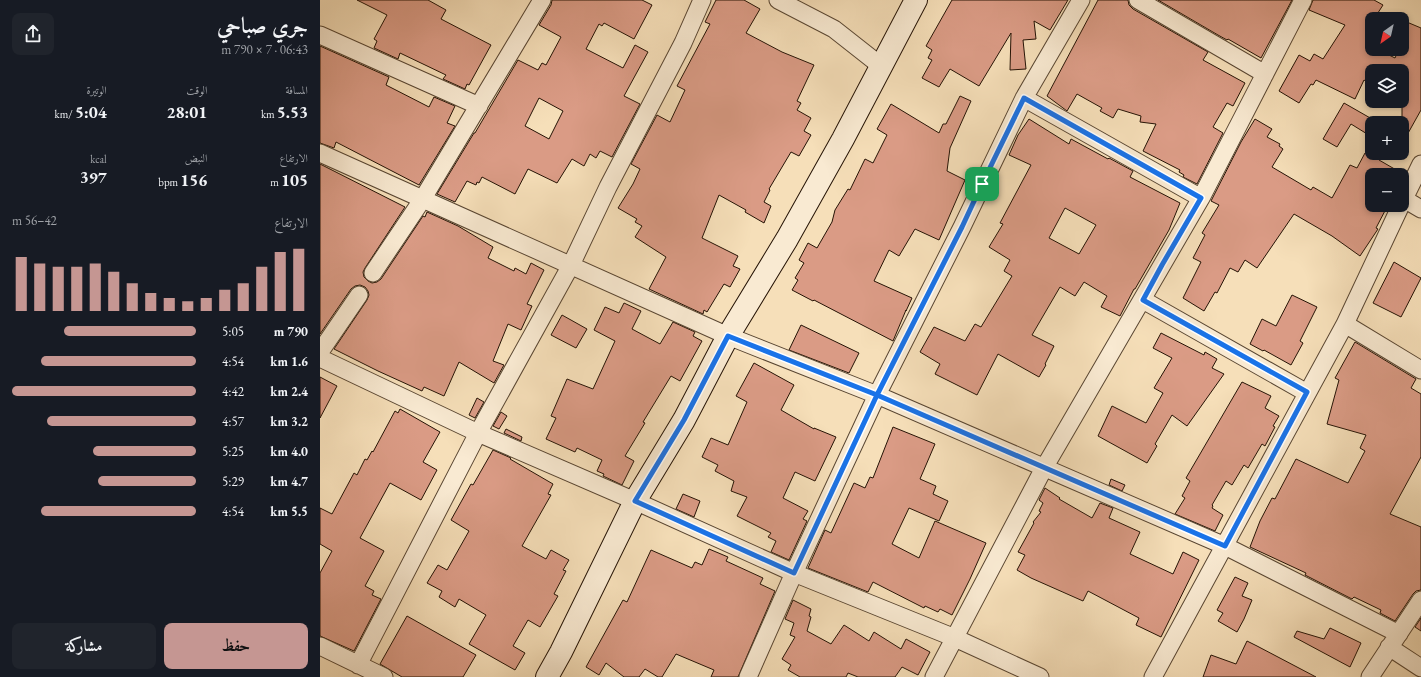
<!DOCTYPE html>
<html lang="ar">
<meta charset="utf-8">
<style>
body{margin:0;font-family:"EB Garamond",Amiri,serif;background:#20242c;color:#f1f3f6;direction:rtl;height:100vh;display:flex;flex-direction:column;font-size:15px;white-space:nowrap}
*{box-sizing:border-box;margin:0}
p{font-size:13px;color:#9ea1a6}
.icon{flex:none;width:22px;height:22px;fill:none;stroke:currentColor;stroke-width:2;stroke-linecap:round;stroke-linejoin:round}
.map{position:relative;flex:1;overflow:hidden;direction:ltr}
.details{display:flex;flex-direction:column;background:#171b24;width:320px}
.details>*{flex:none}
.needle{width:26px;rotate:214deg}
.controls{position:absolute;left:1045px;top:12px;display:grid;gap:8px}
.controls a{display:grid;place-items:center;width:44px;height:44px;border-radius:8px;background:#171b24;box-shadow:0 2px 6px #0003;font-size:20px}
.pin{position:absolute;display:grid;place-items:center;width:34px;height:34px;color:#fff;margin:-17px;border-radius:8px;box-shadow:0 2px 6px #0006}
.round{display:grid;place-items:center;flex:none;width:42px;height:42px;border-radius:8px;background:#20242c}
.overview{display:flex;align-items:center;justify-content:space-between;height:68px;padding:0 12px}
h1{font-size:22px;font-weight:700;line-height:30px}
.metrics{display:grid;grid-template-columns:repeat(3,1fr);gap:6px;height:68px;padding:4px 12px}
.metrics div{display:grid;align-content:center}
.metrics b{font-size:17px;font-weight:700}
.metrics small{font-size:11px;font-weight:400}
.metrics p{font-size:11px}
.chart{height:112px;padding:8px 12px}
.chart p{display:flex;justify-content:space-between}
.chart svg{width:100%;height:72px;margin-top:4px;stroke:#c59692;stroke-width:6}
.button{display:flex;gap:8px;margin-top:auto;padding:8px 12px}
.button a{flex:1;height:46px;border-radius:8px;background:#c59692;color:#111;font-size:16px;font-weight:700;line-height:46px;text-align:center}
.button a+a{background:#20242c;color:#f1f3f6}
ul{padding:0 12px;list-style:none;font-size:13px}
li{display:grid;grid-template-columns:64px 48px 1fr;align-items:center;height:30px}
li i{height:10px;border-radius:5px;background:#c59692}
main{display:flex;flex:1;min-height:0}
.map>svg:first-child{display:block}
</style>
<main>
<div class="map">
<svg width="1101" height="677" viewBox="0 0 1101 677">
<rect width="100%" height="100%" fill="#f6dfb9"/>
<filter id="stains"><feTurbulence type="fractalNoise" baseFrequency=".005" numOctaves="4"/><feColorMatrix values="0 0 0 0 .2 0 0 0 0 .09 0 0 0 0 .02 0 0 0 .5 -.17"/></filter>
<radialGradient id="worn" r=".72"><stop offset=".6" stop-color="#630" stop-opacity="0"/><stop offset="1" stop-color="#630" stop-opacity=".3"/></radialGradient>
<path fill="#da9b85" stroke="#251305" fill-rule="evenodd" d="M37 0H108L126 10 121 19 171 45 149 85 147 84 145 89 123 79 126 75 80 53 78 59 54 48 57 41 54 39 67 15Z
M232 0H322L332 5 314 39 284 23 282 26 279 24 266 49 303 68 315 45 328 52 304 96 320 104 292 157 280 151 276 158 270 154 264 166 252 159 237 183 208 169 195 194 162 177 159 183 157 182 156 185 147 181 135 202 117 194 154 133H155L198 60 218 70 222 63 226 65 241 37 219 25 231 5ZM219 98 243 111 229 139 205 126Z
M396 0H424L440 9 426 33 462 52 494 65 477 101 481 103 477 110 491 118 484 131 491 135 479 156 471 152 449 189 450 190 444 202 451 206 444 223 425 212 426 210 399 195 382 238 418 256 413 266 420 269 410 287 404 284 387 312 384 310 383 314 329 289 346 257 315 237 322 226 315 222 317 219 298 208 313 184 320 169 311 164 337 115 350 122 365 90 357 86 390 24 385 22Z
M632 0H748L730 30 714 21 716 39 703 40 706 69 690 70 691 33 659 86 630 69 619 87 602 78 612 60 608 58 612 50 606 46Z
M778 0H808L809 5 813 9 888 52 883 60 925 83 913 106 907 103 893 127 903 133 877 184 863 177 864 175 859 172 860 170 823 151 836 124 820 122 821 116 798 109 793 118 780 111 782 108 757 94 747 111 727 96Z
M838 0H972L941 58 908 39 907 40 898 35Z
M993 0H1054L1063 5 1054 19H1052V49H1057L1075 58 1079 49H1082V20L1101 28V110L1082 144V71H1052V85L1044 80 1035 99 996 80 993 85 991 84 979 103 959 91 979 55 990 61 994 54 1003 59 1025 25 989 10Z
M0 46 69 77 66 85 109 107 114 97 135 106 127 123 135 126 99 185 16 142 14 148 0 143Z
M640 96 651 101 630 148 627 171 645 180 619 240 595 229 579 256 569 250 554 281 592 298 586 311V310L573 341 494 300 493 301 472 290 478 280 475 278 484 263 479 260 488 243 497 248 512 222 515 210 528 189 530 190 545 159 553 163 567 135 557 129 571 104 619 133 623 124H626Z
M1024 103 1052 119V137L1031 124 1017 147 1003 139Z
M709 119 749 144 751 139 788 159 789 158 813 171 810 177 860 203 849 230 815 289H814L800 316 781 307 787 296 764 282 755 296 740 287 712 335 734 346 725 364 726 365 719 377 678 354 657 395 615 374 620 364 600 352 614 327 645 341 655 324 661 327 692 276 684 271 690 260 669 247 683 224 680 223 711 165 689 155 698 135ZM745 208 776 225 759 254 729 238Z
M935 119 952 129 947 137 960 144 959 146 963 149 952 167 991 190 993 187 1012 198 1030 165 1037 168 1045 153H1063L1059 160 1085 175H1052V205H1068L1056 228 1058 229 1040 256 1012 236 974 214 937 268 925 260 918 272 910 268 897 293 895 292 884 311 863 298 881 262 873 258 885 235 882 233 899 205 891 201 921 142Z
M0 164 85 207 45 268 43 272 44 277 48 281 52 283 57 282 61 279 103 216 105 217 107 212 138 226 173 247 168 258 194 271 195 268 206 274 211 263 224 270 207 304 212 306 201 330 188 324 173 361 184 365 174 383 139 362 124 396 104 387 102 391 58 371 14 349 47 300 49 295 48 291 45 287 40 285 35 286 31 289 0 334Z
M1074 262 1101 278 1081 317 1053 303Z
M972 295 997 307 980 341 983 343 971 365 944 350 943 351 930 344 942 319 956 326Z
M304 303 321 311 312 329 340 344 353 322 375 332 373 336 382 341 360 381 351 376 323 422 325 423 305 456 314 461 302 485 283 476 284 474 277 471 282 460 257 448 255 452 226 439 236 418 231 416 247 379 273 389 295 341 274 330 285 307 299 313Z
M242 315 267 329 256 348 231 335Z
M481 325 539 353 529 373 469 350Z
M841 333 884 355 885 352 897 359 892 368 904 374 867 426 852 415 835 444 837 446 827 463 778 436 792 406 826 423 843 393 834 388 852 358 833 348Z
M1035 342 1096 379 1091 388 1101 394V457L1070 514 1101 527V590L1096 591 1093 594 1075 621 1060 613 1061 610 1034 597 1032 599 985 575 986 573 930 547 940 521 952 498 955 499 976 459 1028 483 1045 451 1040 448 1046 435 1007 424 1019 380 1015 378Z
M434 363 474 385 461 410 494 429V428L516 437 495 481 475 472 463 498 488 511 483 519 487 521 469 560 451 552 456 541 448 537 451 533 417 516 427 497 411 491 414 481 395 471 398 465 382 457 391 438 408 445 427 402 416 396Z
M0 377 17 386 0 418Z
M922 382 951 396 945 408 959 416 953 426 955 427 945 446 942 444 928 468 924 465 912 485 906 481 892 505 893 506 892 508 903 515 895 531 855 514 865 498 862 496 870 481 866 478Z
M157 398 164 402 155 418 149 415Z
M80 409 120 432 103 462 117 470 101 500 70 483 40 538 64 551 45 586 54 591 52 595 61 599 34 651 0 636V573L12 551 0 544V508L12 514 34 473 37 475 45 459 47 460 52 451 53 452 75 411 78 413Z
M181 412 187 416 179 429 173 426Z
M573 427 615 444 600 479 616 486 613 494 628 501 619 521 589 508 572 544 599 558 615 521 666 543 650 579 632 615 620 609 618 612 605 606 604 608 553 582 548 592 488 568 505 530 511 533 534 483 545 488 550 477 553 478Z
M186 429 202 437 201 441 184 433Z
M173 450 191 458 190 459 233 484 228 494 231 495 202 546 226 559 231 550 249 560 243 570 246 571 234 594 238 596 220 627 208 620 193 646 205 653 195 670 149 644 166 615 139 599 135 607 119 597 122 591 107 583 118 565 127 570 149 531 131 520 151 484 153 485Z
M791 479 805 485 802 491 789 485Z
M725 488 740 498 739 499 772 518 780 503 793 508 789 518 820 532 810 554 853 574 863 552 879 560 841 637 816 625 819 618 768 591 763 601 711 578 697 570 705 555 698 552 714 523 713 522 721 512 719 511 723 503 719 500Z
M363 494 380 501 374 517 356 509Z
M389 549 408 557 406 561 443 578 440 584 455 591 418 677H391L394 670 356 654 342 677H338L325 669 319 677H304L286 663 279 675 266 667 303 600 307 602 331 550 372 568 375 562 382 565Z
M915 577 928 583 922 596 932 600 924 619 917 632 898 621 903 613 897 610Z
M473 600 491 609 489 616 491 617 487 631 511 644 524 625 549 641 554 632 581 649 586 639 610 652 598 675 582 667 575 677H538L528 673 526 677H480L468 670 471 665 462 659 475 637 470 635 474 623 465 619Z
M87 616 156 655 143 677H82L60 664Z
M1101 618V631L1095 627Z
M1010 628 1041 643 1030 667 974 637 977 631 1004 639Z
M927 641 937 646 996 677H883L891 655 916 664Z"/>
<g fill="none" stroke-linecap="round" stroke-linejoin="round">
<g stroke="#594632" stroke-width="19">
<path id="street" d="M458 0 514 29 561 66
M818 0 945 74
M0 35 159 106
M704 98 881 198
M0 153 408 336 557 395 905 546 1079 634
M1084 199 1101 209
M1082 203 1101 164
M53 273 102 200 222 0
M823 300 987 393
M1025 324 1101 370
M0 352 39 295
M0 358 158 433 315 501 474 573 635 638 720 677
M0 646 64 677
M1069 647 1101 668
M38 665 158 433 251 265 288 187 363 43 382 0
M428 677 474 573 557 395 642 227 704 98 761 0
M614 677 724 468 881 198 983 0
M833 677 1025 324 1081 205
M1050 677 1101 600"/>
</g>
<g stroke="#251305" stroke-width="24">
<path id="secondary" d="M227 677 241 652 315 501 364 420 408 336 467 239 523 139 596 0"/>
</g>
<use href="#street" stroke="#f9ead2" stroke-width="17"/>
<use href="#secondary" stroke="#f9ead2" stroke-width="22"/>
</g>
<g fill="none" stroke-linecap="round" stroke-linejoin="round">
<g stroke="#fff" stroke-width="8">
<path id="route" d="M662 184 642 227 557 395 408 336 364 420 315 501 474 573 557 395 905 546 987 392 823 300 842 265 881 198 704 98 662 184"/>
</g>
<use href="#route" stroke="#1a73e8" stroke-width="5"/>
</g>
<rect width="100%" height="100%" filter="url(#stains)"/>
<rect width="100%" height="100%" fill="url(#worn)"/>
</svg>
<div class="controls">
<a><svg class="needle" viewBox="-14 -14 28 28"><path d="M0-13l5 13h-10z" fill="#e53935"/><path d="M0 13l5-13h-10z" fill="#9ea1a6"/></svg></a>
<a><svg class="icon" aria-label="layers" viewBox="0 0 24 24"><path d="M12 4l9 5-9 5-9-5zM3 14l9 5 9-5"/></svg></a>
<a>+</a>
<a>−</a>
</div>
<div class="pin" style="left:662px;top:184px;background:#1e9e55"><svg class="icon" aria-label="arrive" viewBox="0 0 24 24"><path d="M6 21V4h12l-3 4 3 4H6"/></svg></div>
</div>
<section class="details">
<div class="overview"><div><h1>جري صباحي</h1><p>06:43 · 7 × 790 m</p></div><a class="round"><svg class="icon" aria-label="share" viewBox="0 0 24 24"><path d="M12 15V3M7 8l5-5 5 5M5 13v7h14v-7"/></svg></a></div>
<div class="metrics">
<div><p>المسافة</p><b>5.53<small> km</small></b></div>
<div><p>الوقت</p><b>28:01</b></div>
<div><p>الوتيرة</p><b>5:04<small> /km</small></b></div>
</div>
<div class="metrics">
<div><p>الارتفاع</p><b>105<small> m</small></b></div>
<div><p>النبض</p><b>156<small> bpm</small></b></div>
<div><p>kcal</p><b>397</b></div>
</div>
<div class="chart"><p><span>الارتفاع</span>42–56 m</p>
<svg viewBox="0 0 160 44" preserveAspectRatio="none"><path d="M5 44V11M15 44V15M25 44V17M35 44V17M45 44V15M55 44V20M65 44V27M75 44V33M85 44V36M95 44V38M105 44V36M115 44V31M125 44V27M135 44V17M145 44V8M155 44V6"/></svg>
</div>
<ul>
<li><b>790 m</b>5:05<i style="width:72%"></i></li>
<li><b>1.6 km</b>4:54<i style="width:84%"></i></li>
<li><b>2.4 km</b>4:42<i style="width:100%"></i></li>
<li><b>3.2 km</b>4:57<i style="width:81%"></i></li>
<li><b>4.0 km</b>5:25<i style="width:56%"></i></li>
<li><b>4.7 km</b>5:29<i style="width:53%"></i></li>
<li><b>5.5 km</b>4:54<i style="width:84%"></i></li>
</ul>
<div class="button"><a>حفظ</a><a>مشاركة</a></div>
</section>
</main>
